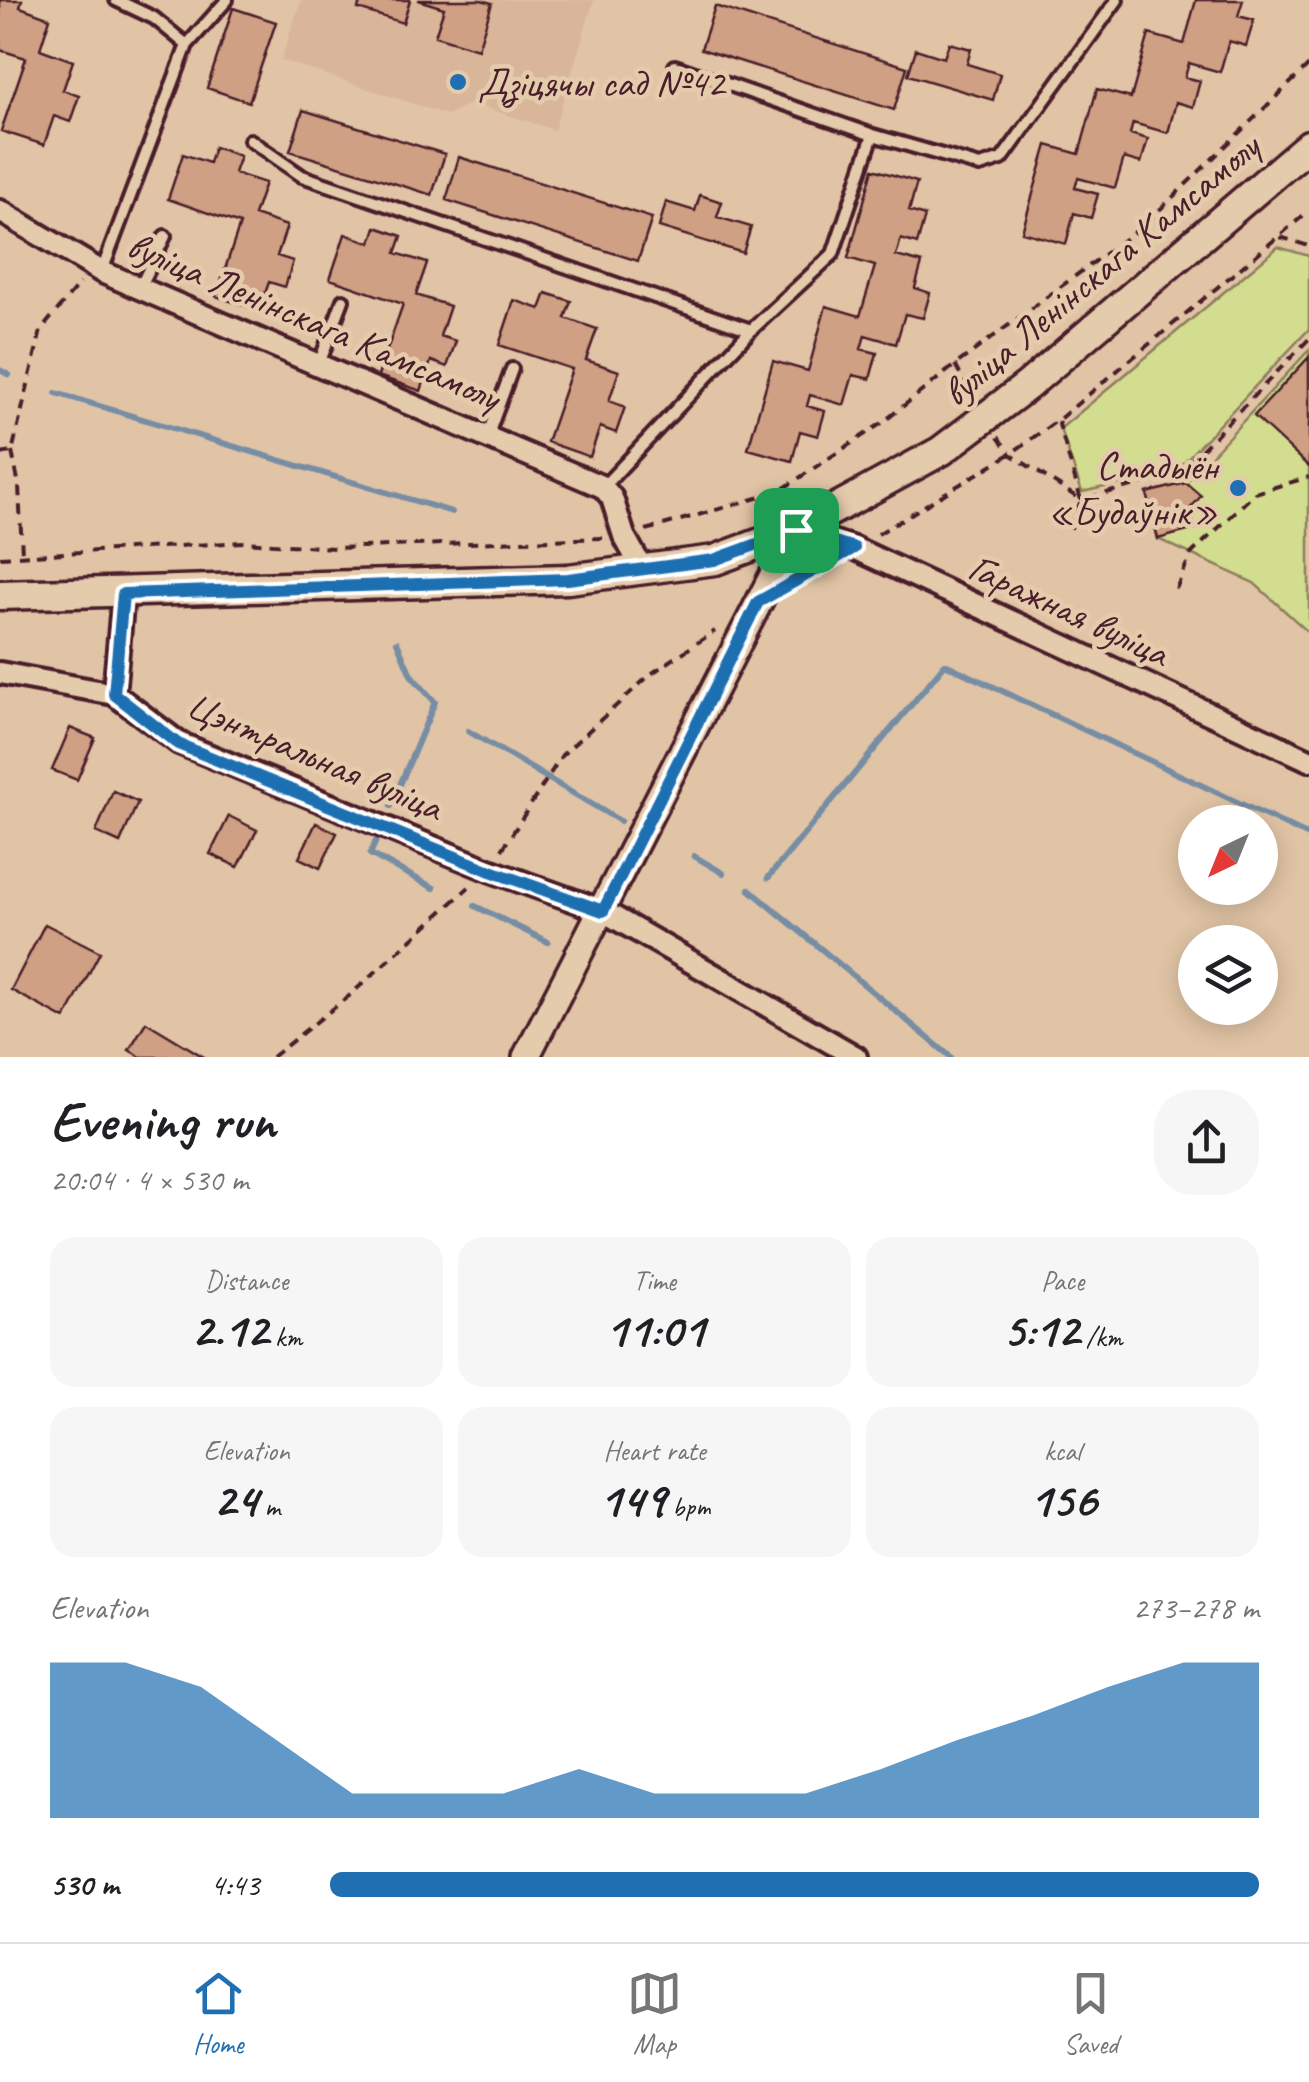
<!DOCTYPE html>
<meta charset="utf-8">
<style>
body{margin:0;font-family:Caveat,sans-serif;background:#f6f6f6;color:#202124;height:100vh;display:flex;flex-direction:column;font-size:38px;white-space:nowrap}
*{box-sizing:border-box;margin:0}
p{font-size:32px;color:#757577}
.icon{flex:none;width:55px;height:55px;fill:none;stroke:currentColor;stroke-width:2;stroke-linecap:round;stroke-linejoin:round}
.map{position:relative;height:1057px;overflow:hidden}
.panel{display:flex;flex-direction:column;background:#fff;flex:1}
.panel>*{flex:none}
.needle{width:65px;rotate:223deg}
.controls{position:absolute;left:1178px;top:805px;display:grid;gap:20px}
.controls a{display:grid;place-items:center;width:100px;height:100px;border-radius:50%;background:#fff;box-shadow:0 5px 25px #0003;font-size:50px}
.pin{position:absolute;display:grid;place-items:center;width:85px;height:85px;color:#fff;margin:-42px;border-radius:20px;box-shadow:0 5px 15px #0006}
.round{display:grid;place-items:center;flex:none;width:105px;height:105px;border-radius:40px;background:#f6f6f6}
.headline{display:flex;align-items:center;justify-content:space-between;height:170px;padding:0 50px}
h1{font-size:55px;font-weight:700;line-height:75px}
.metrics{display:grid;grid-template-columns:repeat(3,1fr);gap:15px;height:170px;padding:10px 50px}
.metrics div{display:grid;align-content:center;border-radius:25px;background:#f6f6f6;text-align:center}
.metrics b{font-size:50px;font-weight:700}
.metrics small{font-size:28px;font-weight:400}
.metrics p{font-size:28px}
.chart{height:280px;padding:20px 50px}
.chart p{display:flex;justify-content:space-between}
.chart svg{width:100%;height:180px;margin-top:10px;fill:#1f6fb2;opacity:.7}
ul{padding:0 50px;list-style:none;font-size:32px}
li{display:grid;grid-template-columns:160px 120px 1fr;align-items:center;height:75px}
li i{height:25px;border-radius:12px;background:#1f6fb2}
.menu{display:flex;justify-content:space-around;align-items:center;height:140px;border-top:2px solid #e0e0e0;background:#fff;font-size:28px;color:#757577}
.menu a{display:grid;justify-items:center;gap:5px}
.menu .active{color:#1f6fb2}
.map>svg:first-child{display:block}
</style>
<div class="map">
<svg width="1309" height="1057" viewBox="0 0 1309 1057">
<rect width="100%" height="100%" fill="#e1c4a5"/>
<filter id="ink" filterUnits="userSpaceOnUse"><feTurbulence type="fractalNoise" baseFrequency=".01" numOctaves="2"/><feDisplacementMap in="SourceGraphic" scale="20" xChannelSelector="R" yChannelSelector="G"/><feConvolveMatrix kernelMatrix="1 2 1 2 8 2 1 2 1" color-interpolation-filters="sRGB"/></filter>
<g filter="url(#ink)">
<path fill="#d9b699" d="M301 0H594L554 130 471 103 447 115 281 60Z"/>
<path fill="#d2dd90" stroke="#8e7e5e" stroke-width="2.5" d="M1278 247 1309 256V329L1181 465 1167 473 1082 492 1060 429Z
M1309 350V633L1254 583 1158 539 1147 493 1186 483Z"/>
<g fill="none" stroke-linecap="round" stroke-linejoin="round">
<path stroke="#768da4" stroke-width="6" d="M0 370 9 375
M56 393 452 512
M468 731 620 821
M391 806 435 702 411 675 397 642
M376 841 370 854 434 888
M694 856 723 873
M768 878 945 664 1309 836
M749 889 951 1057
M475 906 548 942"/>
</g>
<path fill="#cfa083" stroke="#4a1f2b" stroke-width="2.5" d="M0 0H22L20 7 50 18 40 49 73 61 63 90 79 96 70 122 54 116 44 145 1 131 26 58 0 50Z
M361 0H410L403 23 358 9Z
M418 0H481L492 3 478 49 435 36 444 8Z
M1196 0H1243L1238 16 1254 20 1246 46 1229 41 1220 72 1189 63 1185 77 1200 81 1193 107 1176 102 1168 133 1133 123 1130 134 1148 139 1141 163 1124 158 1115 188 1078 178 1075 188 1098 194 1091 218 1074 213 1066 244 1022 232 1047 145 1079 154 1097 89 1131 98 1149 34 1184 44Z
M715 6 907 67 894 110 701 49Z
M233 8 276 22 249 102 207 88Z
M949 43 971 49 967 64 1000 74 993 100 908 75 916 49 944 58Z
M303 110 445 154 432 195 290 151Z
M214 147 240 156 234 173 265 183 254 215 287 226 277 256 293 261 285 287 269 282 259 311 216 296 240 224 168 199 183 154 209 163Z
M459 157 652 218 638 261 446 200Z
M873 169 917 182 909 211 925 216 917 244 901 239 896 256 922 263 915 288 930 293 923 318 905 314 896 344 865 335 861 349 877 353 870 379 853 375 844 405 810 395 807 406 825 411 818 436 800 431 792 461 748 449 773 361 808 371 826 306 860 316 875 266 848 258Z
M700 195 722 202 717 217 751 227 743 253 659 227 666 202 695 211Z
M376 227 402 236 396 253 427 263 416 295 450 306 440 336 456 341 447 367 431 361 421 391 378 376 403 304 330 279 345 234 371 243Z
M546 293 571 301 565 318 597 329 586 360 619 371 609 401 625 407 616 433 600 427 590 457 547 442 572 369 499 345 514 300 540 309Z
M1309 357V467L1254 416Z
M1186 483 1201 496 1190 509 1195 529 1158 539 1147 493Z
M70 728 95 738 77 780 52 770Z
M113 791 138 802 120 843 96 832Z
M229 816 257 830 238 867 210 854Z
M316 823 337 833 320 868 299 858Z
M45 924 100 952 65 1019 11 990Z
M146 1022 204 1057H141L129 1050Z"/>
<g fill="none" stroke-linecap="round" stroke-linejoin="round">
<g stroke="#4a1f2b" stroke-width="18">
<path id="service" d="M116 0 154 18 187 45
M675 66 873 135 980 166 1002 159 1117 0
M250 140 302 176 751 330
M102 271 187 45 227 0
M140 288 165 236
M319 364 343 300
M487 437 512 369
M603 487 751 330 833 254 873 135"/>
</g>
<g stroke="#4a1f2b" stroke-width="28">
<path id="minor" d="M0 211 102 272 603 487 612 498 624 536 643 570
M796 530 854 548 1309 760
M0 673 114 694 179 743 489 870 603 911 856 1057
M114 694 123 594"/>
</g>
<g stroke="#4a1f2b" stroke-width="32">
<path id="tertiary" d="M526 1057 796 530"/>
</g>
<g stroke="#4a1f2b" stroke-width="35">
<path id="secondary" d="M0 595 568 579 715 560 796 530 941 451 1027 386 1309 145"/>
</g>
<path stroke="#4a1f2b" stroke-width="4" stroke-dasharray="10 8" stroke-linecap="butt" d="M1280 237 1309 246
M955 365 972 395
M1058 421 1081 500 1179 473 1309 339
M998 437 1010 454 1081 500 1068 536
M12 452 19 485 22 555
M0 454 12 452 41 330 80 283
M646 530 778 492 882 423 955 365 1144 225 1309 65
M878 534 1010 454 1058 420 1309 211
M0 557 243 542 335 548 603 538
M800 579 826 564
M1176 589 1191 554 1255 493 1309 477
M502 850 562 755 651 674 715 631
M272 1057 349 996 469 887"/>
<use href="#service" stroke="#e4cbac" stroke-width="10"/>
<use href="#minor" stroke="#e4cbac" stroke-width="20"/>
<use href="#tertiary" stroke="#e4cbac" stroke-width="25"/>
<use href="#secondary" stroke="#e4cbac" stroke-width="28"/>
</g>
</g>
<g fill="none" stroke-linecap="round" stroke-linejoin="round" filter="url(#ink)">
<g stroke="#fff" stroke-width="20">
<path id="route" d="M796 530 854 548 758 602 603 911 488 870 178 744 114 694 123 594 568 579 714 560Z"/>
</g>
<use href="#route" stroke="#1f6fb2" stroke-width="12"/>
</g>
<g fill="#1f6fb2" stroke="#e4cbac" stroke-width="4">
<circle cx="458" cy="82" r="10"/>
<circle cx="1238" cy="488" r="10"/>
</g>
<g text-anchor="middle" stroke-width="9" stroke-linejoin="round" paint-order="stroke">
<g font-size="40" fill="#4a1f2b" stroke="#e4cbac" text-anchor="start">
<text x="478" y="96">Дзіцячы сад №42</text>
<text x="1218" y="479" text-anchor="end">Стадыён<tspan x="1218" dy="46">«Будаўнік»</tspan></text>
</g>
<g font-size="40" fill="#4a1f2b" stroke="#e4cbac">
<text transform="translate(1100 269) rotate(-40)" y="14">вуліца Ленінскага Камсамолу</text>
<text transform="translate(314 320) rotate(23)" y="14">вуліца Ленінскага Камсамолу</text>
<text transform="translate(1069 609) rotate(25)" y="14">Гаражная вуліца</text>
<text transform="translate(315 755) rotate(23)" y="14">Цэнтральная вуліца</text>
</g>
</g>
</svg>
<div class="controls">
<a><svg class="needle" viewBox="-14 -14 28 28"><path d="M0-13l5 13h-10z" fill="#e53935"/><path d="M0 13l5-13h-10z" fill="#757577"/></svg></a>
<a><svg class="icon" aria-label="layers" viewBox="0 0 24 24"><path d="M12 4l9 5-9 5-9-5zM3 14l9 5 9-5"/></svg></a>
</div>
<div class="pin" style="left:796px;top:530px;background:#1e9e55"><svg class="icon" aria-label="arrive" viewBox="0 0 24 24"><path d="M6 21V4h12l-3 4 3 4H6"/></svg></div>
</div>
<section class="panel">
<div class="headline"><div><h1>Evening run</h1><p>20:04 · 4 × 530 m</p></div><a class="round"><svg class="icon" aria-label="share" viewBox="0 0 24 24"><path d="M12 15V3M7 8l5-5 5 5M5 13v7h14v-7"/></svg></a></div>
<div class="metrics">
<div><p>Distance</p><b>2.12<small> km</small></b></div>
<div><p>Time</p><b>11:01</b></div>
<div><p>Pace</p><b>5:12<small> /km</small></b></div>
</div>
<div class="metrics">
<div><p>Elevation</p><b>24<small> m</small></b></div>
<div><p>Heart rate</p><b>149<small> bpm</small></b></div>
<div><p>kcal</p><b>156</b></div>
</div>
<div class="chart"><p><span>Elevation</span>273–278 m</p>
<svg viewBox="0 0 160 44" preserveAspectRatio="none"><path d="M0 44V6L10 6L20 12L30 25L40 38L50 38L60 38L70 32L80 38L90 38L100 38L110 32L120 25L130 19L140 12L150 6L160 6V44z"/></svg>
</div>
<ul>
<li><b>530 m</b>4:43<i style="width:100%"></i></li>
</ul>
</section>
<nav class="menu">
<a class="active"><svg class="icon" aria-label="home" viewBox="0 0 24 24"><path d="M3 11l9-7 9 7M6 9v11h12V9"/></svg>Home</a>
<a><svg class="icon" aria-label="map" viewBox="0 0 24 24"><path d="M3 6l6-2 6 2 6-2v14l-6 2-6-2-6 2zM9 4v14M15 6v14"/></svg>Map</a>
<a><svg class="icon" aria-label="saved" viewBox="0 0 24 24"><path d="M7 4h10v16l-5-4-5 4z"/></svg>Saved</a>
</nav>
